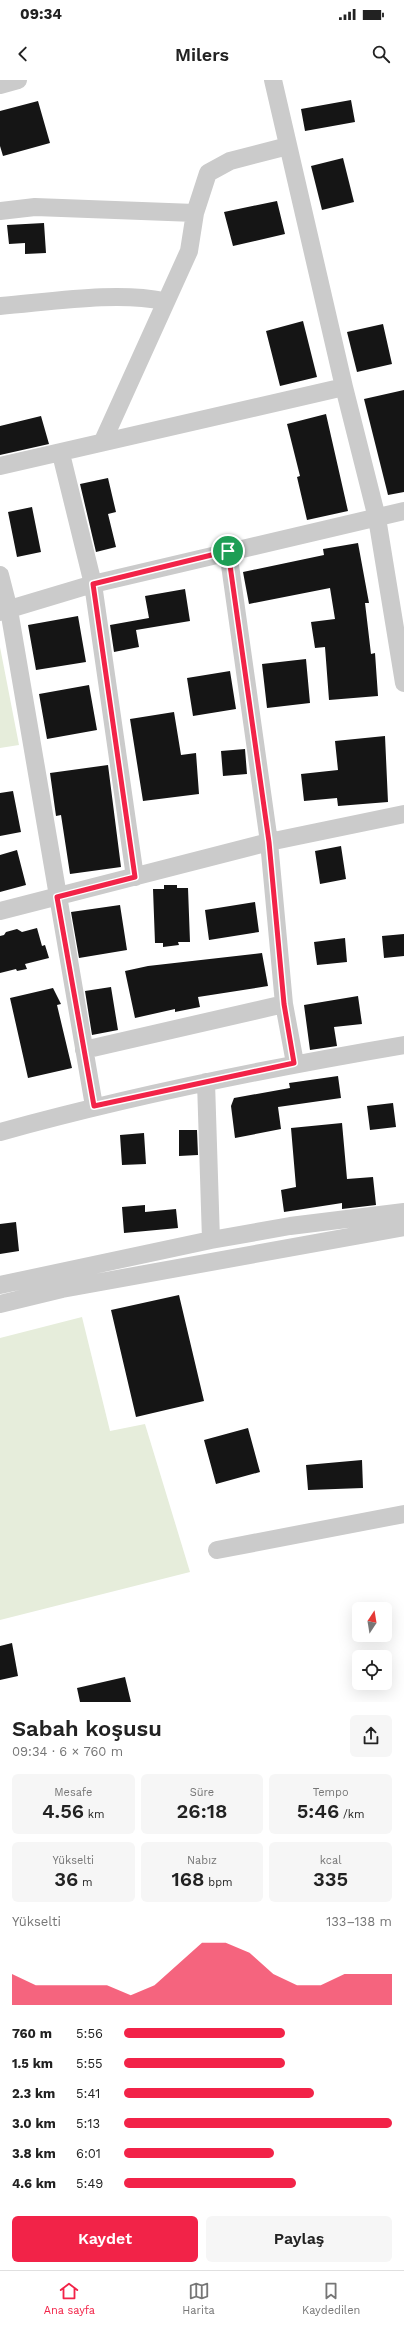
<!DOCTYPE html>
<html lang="tr">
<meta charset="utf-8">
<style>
body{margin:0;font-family:"Work Sans",sans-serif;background:#f6f6f6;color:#222;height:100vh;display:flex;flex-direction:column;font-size:15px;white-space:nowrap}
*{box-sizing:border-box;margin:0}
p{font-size:13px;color:#767676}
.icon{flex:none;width:22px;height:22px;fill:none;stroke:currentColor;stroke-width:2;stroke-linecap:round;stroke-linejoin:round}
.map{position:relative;height:1622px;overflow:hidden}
.details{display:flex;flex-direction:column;background:#fff;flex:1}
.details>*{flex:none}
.needle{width:26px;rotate:12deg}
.controls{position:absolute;left:352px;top:1522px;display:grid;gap:8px}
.controls a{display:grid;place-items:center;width:40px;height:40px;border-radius:6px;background:#fff;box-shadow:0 4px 16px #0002;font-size:20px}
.pin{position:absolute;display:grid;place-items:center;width:34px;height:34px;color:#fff;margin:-17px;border:2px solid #fff;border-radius:50%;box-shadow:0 1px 4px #0007}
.round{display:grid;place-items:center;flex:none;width:42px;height:42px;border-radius:6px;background:#f6f6f6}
.overview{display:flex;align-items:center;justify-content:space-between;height:68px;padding:0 12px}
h1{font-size:22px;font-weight:600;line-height:30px}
.stats{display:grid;grid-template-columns:repeat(3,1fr);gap:6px;height:68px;padding:4px 12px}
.stats div{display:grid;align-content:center;border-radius:6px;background:#f6f6f6;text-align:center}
.stats b{font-size:20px;font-weight:600}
.stats small{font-size:11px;font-weight:400}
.stats p{font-size:11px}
.chart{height:112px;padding:8px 12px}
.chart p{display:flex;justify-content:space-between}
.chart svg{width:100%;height:72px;margin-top:4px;fill:#f22348;opacity:.7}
.cta{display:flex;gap:8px;margin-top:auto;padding:8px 12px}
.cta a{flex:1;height:46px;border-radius:6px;background:#f22348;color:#fff;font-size:16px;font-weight:600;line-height:46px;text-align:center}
.cta a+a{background:#f6f6f6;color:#222}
ul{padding:0 12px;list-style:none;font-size:13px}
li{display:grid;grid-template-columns:64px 48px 1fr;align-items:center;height:30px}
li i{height:10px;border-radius:5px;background:#f22348}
.status{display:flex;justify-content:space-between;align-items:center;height:28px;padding:0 20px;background:#fff;direction:ltr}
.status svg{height:11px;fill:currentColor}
header{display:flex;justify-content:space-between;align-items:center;height:52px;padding:0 12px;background:#fff;font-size:18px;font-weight:600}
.menu{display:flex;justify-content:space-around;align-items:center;height:56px;border-top:1px solid #e0e0e0;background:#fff;font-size:11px;color:#767676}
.menu a{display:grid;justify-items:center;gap:2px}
.menu .on{color:#f22348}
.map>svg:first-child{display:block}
</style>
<div class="status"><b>09:34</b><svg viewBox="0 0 49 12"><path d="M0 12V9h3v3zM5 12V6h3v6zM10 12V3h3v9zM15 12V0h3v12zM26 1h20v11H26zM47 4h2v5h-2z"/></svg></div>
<header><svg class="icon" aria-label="back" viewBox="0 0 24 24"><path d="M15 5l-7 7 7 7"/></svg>Milers<svg class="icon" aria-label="search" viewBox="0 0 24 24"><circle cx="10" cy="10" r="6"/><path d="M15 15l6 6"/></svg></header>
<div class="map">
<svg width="404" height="1622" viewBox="0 0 404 1622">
<rect width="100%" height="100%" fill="#fff"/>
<path fill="#e6eddb" d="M0 567 19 665 0 668Z
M82 1237 110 1351 145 1344 190 1492 0 1540V1258Z"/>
<path fill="#151515" d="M351 20 355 42 305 51 301 29Z
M38 21 50 63 3 76 0 66V31Z
M343 78 354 122 322 130 311 86Z
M277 121 285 154 233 166 224 132Z
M44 143 46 173 25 174V163L9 164 7 145Z
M303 241 317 297 280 306 266 251Z
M383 244 392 284 357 292 347 252Z
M404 310V412L388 415 364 319Z
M326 334 348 431 307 440 297 397 300 396 287 344Z
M41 336 49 364 0 375V346Z
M108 398 116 432 108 434 116 467 96 472 80 404Z
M32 427 41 472 17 477 8 432Z
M358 463 369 523H365L371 574 375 573 378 616 329 620 325 567 315 568 311 542 335 539 330 508 249 524 243 492 324 475 323 469Z
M185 509 190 541 136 550 139 567 114 572 110 545 149 538 145 516Z
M78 536 86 582 36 590 28 545Z
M306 579 310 623 267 628 262 584Z
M230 591 236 629 193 636 187 598Z
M89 605 97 650 47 659 39 614Z
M174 632 181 675 196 673 199 714 143 721 130 639Z
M385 656 388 722 338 726 337 718 304 721 301 694 338 690 335 661Z
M245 669 247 694 223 696 221 671Z
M108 685 121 787 70 794 61 735 56 736 50 693Z
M13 711 21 752 0 756V713Z
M341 766 346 799 320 804 315 771Z
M17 770 26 805 0 812V775Z
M164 805H177V808H188L190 862H178L179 865 163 867V863H155L153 809H164Z
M255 822 259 852 209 860 205 830Z
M120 825 127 870 79 878 71 832Z
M37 848 42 866 45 865 49 878 25 884 27 889 17 891 16 889 0 893V856L4 855 6 852 17 849 22 852Z
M404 854V876L384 878 382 856Z
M345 858 347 882 317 885 314 862Z
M262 873 268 906 198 917 200 927 175 932V929L135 938 125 891 148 886Z
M111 907 118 950 92 955 85 911Z
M53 908 61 924 57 925 72 988 28 998 10 918Z
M358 916 362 944 334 947 337 966 310 970 304 925Z
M338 996 341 1018 278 1027 281 1049 235 1058 231 1026 234 1018 290 1008 289 1003Z
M393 1023 396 1047 370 1050 367 1026Z
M342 1043 347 1099 373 1097 376 1125 342 1129V1123L284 1132 281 1110 296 1107 291 1048Z
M179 1050H197L198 1075 179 1076Z
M144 1053 146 1084 122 1085 120 1055Z
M145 1125V1132L176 1129 178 1148 124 1153 122 1127Z
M16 1142 19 1171 0 1174V1144Z
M179 1215 204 1321 136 1337 111 1230Z
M248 1348 260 1392 216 1404 204 1360Z
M362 1380 363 1408 308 1410 306 1385Z
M12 1563 18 1596 0 1600V1566Z
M125 1597 131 1622H80L77 1608Z"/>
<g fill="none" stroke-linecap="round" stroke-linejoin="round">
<path stroke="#cbcbcb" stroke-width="18" d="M273 0 344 307 377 438 404 603
M0 5 18 0
M0 131 35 127 195 133
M0 226C50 222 116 211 164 221
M103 361 189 171 195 133 208 93 230 81 288 66
M61 374 93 504 135 797
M0 386 344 307
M228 471 269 762 284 924 295 983
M0 495 9 530 94 1026
M0 532 93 504 404 431
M0 831 269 762 404 734
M84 970 284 924
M206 1002 211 1160
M0 1052C133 1015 268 988 404 965
M0 1205 211 1160 290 1146 404 1132
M0 1224 62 1209 404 1147
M217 1470 404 1434"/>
</g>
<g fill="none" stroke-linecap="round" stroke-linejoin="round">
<g stroke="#fff" stroke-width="8">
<path id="route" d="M228 471 269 762 284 924 294 983 94 1026 57 817 135 797 93 504Z"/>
</g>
<use href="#route" stroke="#f22348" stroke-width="5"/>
</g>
</svg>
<div class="controls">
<a><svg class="needle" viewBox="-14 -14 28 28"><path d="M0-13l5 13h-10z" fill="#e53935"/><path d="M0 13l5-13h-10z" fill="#767676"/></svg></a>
<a><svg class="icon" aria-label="locate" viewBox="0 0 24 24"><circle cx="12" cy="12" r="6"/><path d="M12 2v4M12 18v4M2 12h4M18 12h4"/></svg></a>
</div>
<div class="pin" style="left:228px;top:471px;background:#1e9e55"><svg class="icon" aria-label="arrive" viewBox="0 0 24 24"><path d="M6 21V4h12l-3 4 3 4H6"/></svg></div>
</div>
<section class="details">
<div class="overview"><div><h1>Sabah koşusu</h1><p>09:34 · 6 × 760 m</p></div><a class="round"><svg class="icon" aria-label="share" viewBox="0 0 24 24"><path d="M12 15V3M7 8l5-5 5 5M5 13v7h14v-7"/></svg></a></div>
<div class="stats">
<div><p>Mesafe</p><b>4.56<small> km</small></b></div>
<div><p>Süre</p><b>26:18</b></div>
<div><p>Tempo</p><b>5:46<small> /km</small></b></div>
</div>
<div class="stats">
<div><p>Yükselti</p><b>36<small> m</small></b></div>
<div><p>Nabız</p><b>168<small> bpm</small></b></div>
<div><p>kcal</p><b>335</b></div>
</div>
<div class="chart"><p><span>Yükselti</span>133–138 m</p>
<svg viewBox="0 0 160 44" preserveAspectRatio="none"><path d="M0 44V25L10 32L20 32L30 32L40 32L50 38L60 32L70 19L80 6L90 6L100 12L110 25L120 32L130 32L140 25L150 25L160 25V44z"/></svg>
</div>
<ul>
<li><b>760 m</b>5:56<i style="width:60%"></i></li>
<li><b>1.5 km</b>5:55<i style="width:60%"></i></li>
<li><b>2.3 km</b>5:41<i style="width:71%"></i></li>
<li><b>3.0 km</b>5:13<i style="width:100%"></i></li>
<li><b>3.8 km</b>6:01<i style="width:56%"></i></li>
<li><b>4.6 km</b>5:49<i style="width:64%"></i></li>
</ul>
<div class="cta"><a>Kaydet</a><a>Paylaş</a></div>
</section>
<nav class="menu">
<a class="on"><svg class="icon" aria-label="home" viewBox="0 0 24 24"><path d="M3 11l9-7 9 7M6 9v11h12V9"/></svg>Ana sayfa</a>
<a><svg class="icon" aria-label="map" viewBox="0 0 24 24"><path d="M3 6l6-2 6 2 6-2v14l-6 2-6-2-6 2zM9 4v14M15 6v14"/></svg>Harita</a>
<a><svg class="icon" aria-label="saved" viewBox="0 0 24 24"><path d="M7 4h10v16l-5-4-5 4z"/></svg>Kaydedilen</a>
</nav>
